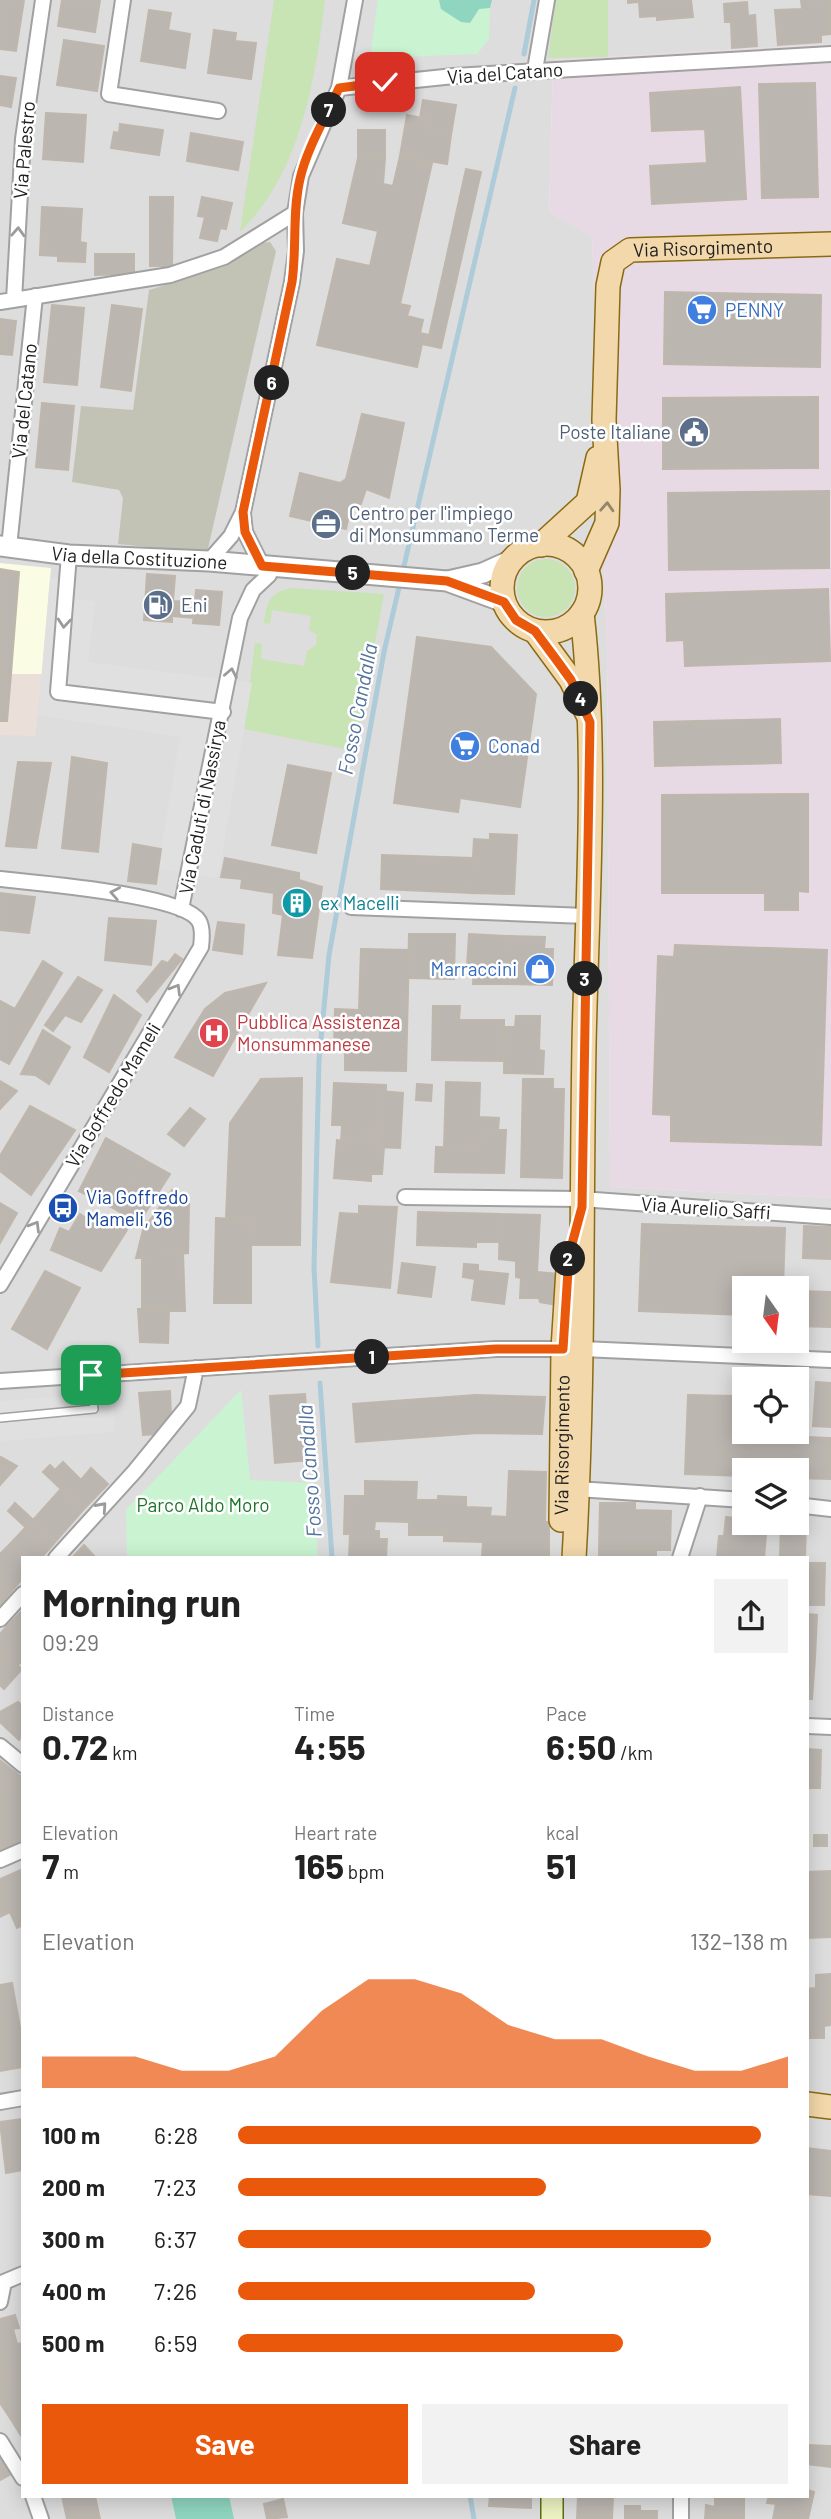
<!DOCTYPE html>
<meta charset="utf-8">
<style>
body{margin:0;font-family:Barlow,sans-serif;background:#f2f2f2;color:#222;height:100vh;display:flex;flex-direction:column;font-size:26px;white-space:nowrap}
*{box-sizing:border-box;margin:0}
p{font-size:23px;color:#767676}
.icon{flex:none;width:38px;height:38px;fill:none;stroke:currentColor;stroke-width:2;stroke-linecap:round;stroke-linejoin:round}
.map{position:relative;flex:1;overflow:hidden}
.side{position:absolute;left:21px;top:1556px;width:788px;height:942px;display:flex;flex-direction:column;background:#fff;border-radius:0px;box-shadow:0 4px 18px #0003}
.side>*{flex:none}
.needle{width:46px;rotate:166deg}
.fabs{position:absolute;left:732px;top:1276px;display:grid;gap:14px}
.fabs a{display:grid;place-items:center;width:77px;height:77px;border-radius:0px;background:#fff;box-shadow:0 4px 18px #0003;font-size:35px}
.pin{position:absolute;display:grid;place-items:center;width:60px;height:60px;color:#fff;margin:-30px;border-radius:14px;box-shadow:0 4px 10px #0006}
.km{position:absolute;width:35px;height:35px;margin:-18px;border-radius:50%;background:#222;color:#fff;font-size:19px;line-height:35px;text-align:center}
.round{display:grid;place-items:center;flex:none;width:74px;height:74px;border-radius:0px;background:#f2f2f2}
.summary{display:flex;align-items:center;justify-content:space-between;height:119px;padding:0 21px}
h1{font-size:38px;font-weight:700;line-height:52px}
.metrics{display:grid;grid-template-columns:repeat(3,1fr);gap:10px;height:119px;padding:7px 21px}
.metrics div{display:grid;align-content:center}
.metrics b{font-size:35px;font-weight:700}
.metrics small{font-size:19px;font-weight:400}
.metrics p{font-size:19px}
.chart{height:196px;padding:14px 21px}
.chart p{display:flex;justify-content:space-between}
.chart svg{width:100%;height:126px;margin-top:7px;fill:#ea580c;opacity:.7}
.cta{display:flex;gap:14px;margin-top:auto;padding:14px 21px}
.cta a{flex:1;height:80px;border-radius:0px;background:#ea580c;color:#fff;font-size:28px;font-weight:700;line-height:80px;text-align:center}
.cta a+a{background:#f2f2f2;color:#222}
ul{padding:0 21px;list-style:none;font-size:23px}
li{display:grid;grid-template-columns:112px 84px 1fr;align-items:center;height:52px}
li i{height:18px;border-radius:9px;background:#ea580c}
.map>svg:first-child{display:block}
</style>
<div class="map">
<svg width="831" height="2519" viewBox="0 0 831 2519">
<rect width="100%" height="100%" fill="#efede8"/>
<path fill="#dedddd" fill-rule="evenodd" d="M0 0H831V44L553 60 549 212 592 236 607 645 610 1187 831 1198V2519H0ZM744 1288H796V1340H744ZM744 1379H796V1432H744ZM744 1470H796V1522H744ZM23 1558H807V2496H23Z"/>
<path fill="#e8dae4" d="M831 44V1198L610 1187 607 645 592 237 549 212 553 60Z"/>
<path fill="#fafce4" d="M0 563 51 568 42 674H0Z"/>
<path fill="#ebdfd9" d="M0 674H42L35 736 0 735Z"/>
<path fill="#c2c3b4" d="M270 242 276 251 207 553 118 544 123 498 119 490 72 482 81 406 133 410 149 290 226 266 261 243Z"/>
<path fill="#c8e3b4" d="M274 0H325C315 81 301 172 240 232Z
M556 0H608V57L548 58Z
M517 588a29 29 0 1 1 58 0a29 29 0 1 1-58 0Z
M291 588 384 594 355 751 244 729 255 643 262 644 261 659 304 666 307 651 316 645 317 635 309 630 311 616 272 610 270 624 264 623C267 603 269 593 291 588Z"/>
<path fill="#caf4d1" d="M378 0H439L441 9 490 8 489 39 477 54 377 58 371 51Z
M241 1390 250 1480 313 1483 318 1557H127L126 1510Z"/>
<path fill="#8fd5bf" d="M439 0H492L490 8 479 9 470 23 461 22 441 9Z
M171 2496H229L234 2519H176Z"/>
<path fill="#e0e0e0" d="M50 578 76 580 74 600 95 601 88 662 252 683 218 878 158 868 180 737 38 715Z
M112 1393 115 1432 0 1441V1401Z"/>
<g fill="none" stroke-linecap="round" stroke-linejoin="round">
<path stroke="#adcbd8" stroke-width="5" d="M524 54 534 0
M318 1346 314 1267 319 1060 329 955 384 652 515 88
M320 1383 332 1558
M470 2496 474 2519"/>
</g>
<path fill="#bcb6b1" stroke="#bfb6ac" stroke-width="2" d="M0 0H24L16 51 0 49Z
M62 0H100L95 32 58 26Z
M628 0H691L693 17 657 20V16L640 17 639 2 628 3Z
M801 0H831V34L821 35V42L778 45 775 10 802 9Z
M747 2 748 16 755 15 757 46 732 48 731 22H725L724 4Z
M149 10 171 13 168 30 190 34 185 68 141 61Z
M214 30 236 33 235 41 256 43 251 79 208 73Z
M64 40 104 46 97 91 57 85Z
M0 76 16 78 11 107 0 105Z
M815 83 818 197 762 198 759 84Z
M740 87 746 199 652 204 650 166 707 163 705 129 652 131 650 93Z
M423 100 456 105 451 135 427 131 429 119 420 118Z
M46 113 86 115 83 162 43 159Z
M407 115 429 119 427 131 451 135 447 164 400 156Z
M120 124 163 130 159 155 111 148 114 132 119 133Z
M358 130H385V158H358Z
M191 133 243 142 238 170 187 161Z
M400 156 432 163 400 304 410 306 407 316 423 320 420 333 429 335 427 345 422 344 417 367 317 345 337 259 370 266 378 231 343 223 358 158H385L383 184 393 186Z
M466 169 481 172 441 348 427 345Z
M150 197H173L172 266H150Z
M202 197 232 203 226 229 220 228 217 241 200 238 205 217 198 216Z
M42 207 82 209 80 242 86 243 85 262 58 261V256L40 255Z
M95 254H134V274L95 275Z
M665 292 821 295 820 367 664 364Z
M52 305 84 308 77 385 44 382Z
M112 305 142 309 131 391 101 387Z
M0 319 16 321 12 355 0 354Z
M818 397V468L663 469V398Z
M42 403 74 406 68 470 36 467Z
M362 414 404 423 389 498 366 489 361 504 351 506 346 529 290 516 300 473 340 483 346 479Z
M829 491V568L669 570 668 493Z
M0 569 19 572 11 674H0Z
M147 574 175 576 173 601 195 602 194 618 172 616V622L144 620Z
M828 589 830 661 685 666 684 640 667 641 666 594Z
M196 590 222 592 219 625 193 623Z
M417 637 491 647 536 694 520 807 460 798 458 812 394 803Z
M0 674H11L7 721H0Z
M780 719 781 763 655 766 654 722Z
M72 757 107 763 98 852 62 848Z
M18 762 51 763 36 848 6 846Z
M288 765 331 773 316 853 272 845Z
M808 794V892L798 891V910H765V893H662V795Z
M490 834 517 835 514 894 471 893 474 839 490 840Z
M133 844 161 849 156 884 128 881Z
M382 855 473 858 471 893 381 889Z
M225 858 299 873V880L322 887 312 958 278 955 283 915 273 913 274 893 241 888 242 879 221 877Z
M0 893 35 897 29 933 0 930Z
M109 918 156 921 151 965 105 960Z
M218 922 244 925 242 954 213 950Z
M409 934H455L454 979 408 978Z
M469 934 505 936 503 984H473L474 966H467Z
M505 936 545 937 544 949H553L552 985 503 984Z
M675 945 827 950 821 1145 671 1141V1115L653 1114 658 956 674 957Z
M361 949 409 950 406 1071 345 1070V1047H334L335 1009 359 1010Z
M175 954 182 959 147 1002 137 991 162 961 168 963Z
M43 961 62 973 9 1064 0 1059V1001L15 1009Z
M78 977 102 990 81 1022 65 1015 53 1031 45 1025Z
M266 983 213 1076 175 1057 205 1009 225 993Z
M114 995 141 1015 109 1072 84 1057Z
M433 1006H460L459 1020H504V1061L432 1060Z
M516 1016H540L539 1050 544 1051 543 1074 504 1073 505 1027H515Z
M43 1030 70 1047 49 1084 35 1075 21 1074Z
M302 1078 300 1245H251V1220L226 1218 230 1123 261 1079Z
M523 1079H553V1089H564L562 1178 521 1177Z
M0 1081 17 1091 0 1109Z
M446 1082 480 1083 479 1117 499 1118 498 1130H481L480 1148 444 1147Z
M334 1083 386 1085V1091H380L378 1136H360V1142H341L342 1125H332Z
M417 1084 432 1085 431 1101 416 1100Z
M380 1091 403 1093 400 1148 378 1147Z
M30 1106 75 1130 31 1195 0 1171V1156Z
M190 1108 205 1119 184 1146 168 1134Z
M481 1130H506L504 1173 435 1172 436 1147 480 1148Z
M360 1136H378V1147H384L382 1174H371V1181L334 1178 337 1140 360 1142Z
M106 1138 143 1159 115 1209 79 1191Z
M143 1159 170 1174 138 1224 115 1209Z
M172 1190 189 1204 188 1253 136 1258 143 1230Z
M0 1203 17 1213 0 1243Z
M359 1206 397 1207 390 1288 331 1282 340 1213 359 1214Z
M418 1212 500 1214 499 1242H476V1247L417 1245Z
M80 1214 103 1229 112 1219 127 1230 101 1271 51 1250 60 1228 69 1232Z
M500 1214 540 1215 537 1272 559 1274 558 1305 540 1302 539 1298H520L521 1278 516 1277V1261L499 1259Z
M216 1218 251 1220V1303H214Z
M642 1224 785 1228 783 1288H744V1315L639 1311Z
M804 1226 831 1227V1259L803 1258Z
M183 1254 185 1311 142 1310V1257Z
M402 1263 435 1267 431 1297 398 1293Z
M464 1264 478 1265V1271L508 1274 504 1304 472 1300 475 1279 463 1277Z
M45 1271 80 1288 47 1349 12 1329Z
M798 1291 831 1292V1327L797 1326Z
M138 1309 169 1311 168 1343 140 1342Z
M816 1382 831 1383V1427L813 1426Z
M170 1391 171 1416 160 1434 143 1435 139 1393Z
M305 1394 310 1460 275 1463 270 1396Z
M476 1395 545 1397 542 1434 478 1433 356 1442 353 1404Z
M688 1395 734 1396 732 1434 831 1438V1479L796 1478V1470H744V1476L685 1474Z
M1 1457 17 1466 0 1485V1457Z
M63 1462 81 1480 91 1468 108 1484 83 1510 43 1472 50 1465 55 1470Z
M509 1471 546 1472 545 1522H549V1558L482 1557 483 1542 444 1541V1535H409V1522L375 1521 374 1531H379V1539H387L386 1558H349L350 1534H344L345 1496H365V1481L417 1482 416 1500H438V1496L466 1497V1507L491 1508 490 1516 507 1517Z
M60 1490 83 1510 56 1541 33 1520Z
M15 1503 56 1541 49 1549 8 1511Z
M600 1503H635V1510L671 1511 670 1550 599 1549Z
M726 1517 744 1519V1522H767L764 1558H712L717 1557 719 1536H724Z
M781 1522 806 1523 805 1558H780Z
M26 1527 49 1549 41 1558H25L10 1544Z
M10 1544 25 1558H23V1578L0 1605V1554Z
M84 1545 96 1558H72Z
M599 1549 656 1550V1558H599Z
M807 1563H825L824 1605H807Z
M23 1610V1642L6 1627Z
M807 1614 817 1615 815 1658H807Z
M6 1627 23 1642V1660L18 1665 0 1648V1634Z
M0 1648 22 1669 4 1689 0 1685Z
M807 1658H815L812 1699H807Z
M18 1702 23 1706V1734L19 1740 0 1722V1712Z
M807 1749 821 1750 820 1788H807Z
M1 1761 23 1778V1785L0 1794Z
M23 1785V1840L0 1850V1794Z
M814 1835H827V1846H814Z
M23 1869V1925L17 1928 10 1912 0 1917V1879Z
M831 1871V1937L807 1938V1872Z
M831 1974V2025L824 2026V2038H807V1989L816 1988V1975Z
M12 1983 23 2044V2067L0 2071V1985Z
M23 2119V2170L6 2173 0 2122Z
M807 2148 831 2151V2196L807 2194Z
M15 2315 19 2328 13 2329 17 2344 23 2343V2376L0 2384V2319Z
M23 2376V2416L12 2421 0 2403V2384Z
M23 2416V2439L12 2421Z
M807 2445 831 2446V2467L807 2464Z
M0 2456 11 2474 0 2480Z
M807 2490 814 2492 808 2519H773L776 2504 767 2503 769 2496H807Z
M62 2496H95L100 2519H67Z
M490 2496H531V2508L489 2506Z
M578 2496H613L612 2519H577Z
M283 2499 287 2517 267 2519 264 2504Z
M715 2499H744V2519H705L706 2505 715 2507Z
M625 2506H640V2511H657V2519H625Z"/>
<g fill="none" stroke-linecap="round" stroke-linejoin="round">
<g stroke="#a1a1a1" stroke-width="10">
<path id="service" d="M0 1418 94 1409 91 1375"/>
</g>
<g stroke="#a1a1a1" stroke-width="18">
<path id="minor" d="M123 0 109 94 218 111
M535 70 547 0
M339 88 454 76 831 54
M14 300 23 139 43 0
M0 302 170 275 224 257 295 213
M243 514 245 532 262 566
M9 547 35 296
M69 555 58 692 223 712
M209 561 231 536 243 512 292 282 296 251 295 213 301 176 339 88 355 0
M0 879C34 883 183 894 199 921 203 928 202 939 201 947L0 1285
M351 907 586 916
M181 909 240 618 253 590 269 575
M405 1197 581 1199 831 1217
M582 1349 831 1360
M0 1381 496 1349H563
M577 1489 744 1500
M796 1505 831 1509
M56 1558 135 1471 188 1406 196 1368
M680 1558 700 1496
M0 1619 23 1594
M807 1726 831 1727
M0 1746 23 1765
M0 1860 23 1850
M0 2102 23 2098
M0 2302 4 2282 23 2274
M0 2441 23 2478
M33 2496 41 2519
M681 2519V2496"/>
</g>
<g stroke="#a1a1a1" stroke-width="23">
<g id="tertiary">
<path id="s1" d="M0 546 69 555 209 561 447 581 504 602"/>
<path d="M448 581 483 573 512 560"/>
</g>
</g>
<g stroke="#5c6c12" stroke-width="24">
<path id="secondary" d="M552 2519V2496"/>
</g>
<g stroke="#8b6b11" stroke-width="26">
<g id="primary">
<circle cx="546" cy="588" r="44"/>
<path d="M541 545 588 502 598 458"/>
<path id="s2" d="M586 571 607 523 608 490 604 420 608 286 613 262 630 250 831 244"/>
<path d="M535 631 571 680 587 713"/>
<path id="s3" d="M561 1520 563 1349 569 1254"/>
<path d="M574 1558C584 1387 581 1216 584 1045 587 902 598 756 582 613"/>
<path d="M807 2104 831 2107"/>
</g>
</g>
<use href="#service" stroke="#fff" stroke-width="7"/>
<use href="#minor" stroke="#fff" stroke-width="14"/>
<use href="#tertiary" stroke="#fff" stroke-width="19"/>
<use href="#secondary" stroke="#edf3c2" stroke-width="21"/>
<use href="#primary" stroke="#f2d8aa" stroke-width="23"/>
</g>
<defs><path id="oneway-chevron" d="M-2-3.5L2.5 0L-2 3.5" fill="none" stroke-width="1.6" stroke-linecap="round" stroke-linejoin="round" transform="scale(1.75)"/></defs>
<g stroke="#9b9b9b">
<use href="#oneway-chevron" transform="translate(18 232) rotate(-87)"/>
<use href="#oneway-chevron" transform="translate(64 623) rotate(95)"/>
<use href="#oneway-chevron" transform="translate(231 673) rotate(-79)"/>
<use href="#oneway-chevron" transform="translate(115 893) rotate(-169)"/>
<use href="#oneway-chevron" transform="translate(176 989) rotate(-59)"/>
<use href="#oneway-chevron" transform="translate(35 1226) rotate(-59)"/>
<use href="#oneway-chevron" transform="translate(102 1507) rotate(-48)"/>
</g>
<use stroke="#94856c" href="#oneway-chevron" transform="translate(607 507) rotate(-87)"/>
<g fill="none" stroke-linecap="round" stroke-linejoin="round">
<g stroke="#fff" stroke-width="14">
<path id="route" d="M91 1375 496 1349H563L569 1255 582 1207 590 722 571 680 558 662 535 631 516 620 504 602 447 581 262 566 245 532 243 512 292 282C297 247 292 213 300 179 307 148 326 117 339 88L385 82"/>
</g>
<use href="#route" stroke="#ea580c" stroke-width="9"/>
</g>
<defs>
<g id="supermarket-disc" transform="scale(1.575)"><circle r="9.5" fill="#3f7fe0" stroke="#fff"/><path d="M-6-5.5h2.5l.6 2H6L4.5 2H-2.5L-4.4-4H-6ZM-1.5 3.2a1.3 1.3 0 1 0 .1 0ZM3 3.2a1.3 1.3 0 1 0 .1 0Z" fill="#fff"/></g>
<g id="civic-disc" transform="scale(1.575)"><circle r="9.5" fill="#5c6f8a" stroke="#fff"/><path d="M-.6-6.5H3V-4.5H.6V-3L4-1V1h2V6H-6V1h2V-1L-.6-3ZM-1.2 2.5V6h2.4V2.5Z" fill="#fff"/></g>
<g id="office-disc" transform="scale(1.575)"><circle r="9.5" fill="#5c6f8a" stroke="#fff"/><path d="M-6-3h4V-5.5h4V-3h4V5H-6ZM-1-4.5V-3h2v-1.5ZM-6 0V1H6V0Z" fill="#fff"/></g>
<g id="fuel-disc" transform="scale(1.575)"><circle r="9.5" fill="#5c6f8a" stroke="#fff"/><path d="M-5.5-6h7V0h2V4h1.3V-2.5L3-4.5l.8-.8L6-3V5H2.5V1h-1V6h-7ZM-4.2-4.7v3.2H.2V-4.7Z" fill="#fff"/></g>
<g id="building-disc" transform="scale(1.575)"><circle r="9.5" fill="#0f9aa8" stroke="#fff"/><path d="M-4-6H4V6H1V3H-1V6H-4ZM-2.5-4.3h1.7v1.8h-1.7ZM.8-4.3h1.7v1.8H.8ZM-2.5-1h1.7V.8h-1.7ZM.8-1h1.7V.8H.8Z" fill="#fff"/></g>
<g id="shop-disc" transform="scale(1.575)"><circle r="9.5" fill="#3f7fe0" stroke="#fff"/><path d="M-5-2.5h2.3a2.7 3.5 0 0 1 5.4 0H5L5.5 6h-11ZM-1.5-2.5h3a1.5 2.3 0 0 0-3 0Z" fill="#fff"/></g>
<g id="hospital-disc" transform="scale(1.575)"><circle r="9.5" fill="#e0444e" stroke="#fff"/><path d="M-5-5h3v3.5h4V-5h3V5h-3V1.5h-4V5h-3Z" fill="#fff"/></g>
<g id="bus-disc" transform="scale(1.575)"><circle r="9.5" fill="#1a4fb4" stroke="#fff"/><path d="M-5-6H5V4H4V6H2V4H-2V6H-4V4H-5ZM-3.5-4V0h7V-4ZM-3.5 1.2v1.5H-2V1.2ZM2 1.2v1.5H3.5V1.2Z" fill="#fff"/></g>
</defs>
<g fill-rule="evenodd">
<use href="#supermarket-disc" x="702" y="310"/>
<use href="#civic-disc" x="694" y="432"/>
<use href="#office-disc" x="326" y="524"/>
<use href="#fuel-disc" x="158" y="605"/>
<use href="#supermarket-disc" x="465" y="746"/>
<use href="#building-disc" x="297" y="903"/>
<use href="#shop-disc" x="540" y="969"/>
<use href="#hospital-disc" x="214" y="1033"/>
<use href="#bus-disc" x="63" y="1208"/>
</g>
<g text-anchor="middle" stroke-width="5" stroke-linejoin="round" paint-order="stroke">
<g font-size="19" fill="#202020" stroke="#fff">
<text transform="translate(505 73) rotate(-4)" y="7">Via del Catano</text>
<text transform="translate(24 150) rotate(-85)" y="7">Via Palestro</text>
<text dy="7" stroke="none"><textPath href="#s2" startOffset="408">Via Risorgimento</textPath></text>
<text transform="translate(24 401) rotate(-84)" y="7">Via del Catano</text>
<text dy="7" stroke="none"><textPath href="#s1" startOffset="140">Via della Costituzione</textPath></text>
<text transform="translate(202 807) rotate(-79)" y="7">Via Caduti di Nassirya</text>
<text transform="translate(113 1095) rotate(-59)" y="7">Via Goffredo Mameli</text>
<text transform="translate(706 1208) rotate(4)" y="7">Via Aurelio Saffi</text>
<text dy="7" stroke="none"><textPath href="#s3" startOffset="75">Via Risorgimento</textPath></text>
</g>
<g font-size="19" fill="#366cbe" stroke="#fff" text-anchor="start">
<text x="725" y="317">PENNY</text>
<text x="488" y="753">Conad</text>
<text x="517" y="976" text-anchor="end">Marraccini</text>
</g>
<g font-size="19" fill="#4e5e75" stroke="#fff" text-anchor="start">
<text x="671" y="439" text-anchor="end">Poste Italiane</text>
<text x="349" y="520">Centro per l'impiego<tspan x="349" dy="22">di Monsummano Terme</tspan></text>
<text x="181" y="612">Eni</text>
</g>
<g font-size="19" fill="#0d838f" stroke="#fff" text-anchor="start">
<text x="320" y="910">ex Macelli</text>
</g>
<g font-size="19" fill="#be3a42" stroke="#fff" text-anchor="start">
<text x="237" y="1029">Pubblica Assistenza<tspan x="237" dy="22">Monsummanese</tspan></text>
</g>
<g font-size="19" fill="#164399" stroke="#fff" text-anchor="start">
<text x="86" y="1204">Via Goffredo<tspan x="86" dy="22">Mameli, 36</tspan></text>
</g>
<g font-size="19" fill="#197327" stroke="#fff">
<text x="203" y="1512">Parco Aldo Moro</text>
</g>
<g font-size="21" font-style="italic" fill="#54749e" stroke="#fff">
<text transform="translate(358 709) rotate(-79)" y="7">Fosso Candalla</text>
<text transform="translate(310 1471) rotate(-94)" y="7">Fosso Candalla</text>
</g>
</g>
</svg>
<div class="fabs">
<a><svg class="needle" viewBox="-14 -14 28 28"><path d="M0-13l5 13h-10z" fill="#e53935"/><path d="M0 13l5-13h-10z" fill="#767676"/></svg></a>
<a><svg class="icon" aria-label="locate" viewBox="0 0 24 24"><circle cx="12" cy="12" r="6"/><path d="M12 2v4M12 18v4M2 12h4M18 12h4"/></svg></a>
<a><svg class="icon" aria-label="layers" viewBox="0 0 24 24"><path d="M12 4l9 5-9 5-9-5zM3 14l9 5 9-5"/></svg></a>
</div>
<div class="pin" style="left:91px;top:1375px;background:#1e9e55"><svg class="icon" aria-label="arrive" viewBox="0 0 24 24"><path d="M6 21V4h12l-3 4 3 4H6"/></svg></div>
<div class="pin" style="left:385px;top:82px;background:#d93025"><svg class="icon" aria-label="check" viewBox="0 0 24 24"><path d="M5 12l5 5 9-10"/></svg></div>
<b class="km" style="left:372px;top:1357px">1</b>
<b class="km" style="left:568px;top:1259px">2</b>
<b class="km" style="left:585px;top:979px">3</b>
<b class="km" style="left:581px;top:699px">4</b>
<b class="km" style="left:353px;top:573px">5</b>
<b class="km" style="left:272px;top:383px">6</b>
<b class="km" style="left:329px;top:110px">7</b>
<section class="side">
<div class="summary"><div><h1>Morning run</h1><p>09:29</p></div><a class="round"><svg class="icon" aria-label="share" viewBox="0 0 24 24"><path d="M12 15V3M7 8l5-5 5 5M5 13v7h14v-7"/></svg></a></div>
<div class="metrics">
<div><p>Distance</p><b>0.72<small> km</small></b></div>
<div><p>Time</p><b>4:55</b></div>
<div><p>Pace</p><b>6:50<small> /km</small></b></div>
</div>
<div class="metrics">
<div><p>Elevation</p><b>7<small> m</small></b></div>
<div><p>Heart rate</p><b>165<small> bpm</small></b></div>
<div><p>kcal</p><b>51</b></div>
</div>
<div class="chart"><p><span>Elevation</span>132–138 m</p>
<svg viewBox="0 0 160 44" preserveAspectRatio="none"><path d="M0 44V33L10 33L20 33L30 38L40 38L50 33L60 17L70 6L80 6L90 11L100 22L110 27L120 27L130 33L140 38L150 38L160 33V44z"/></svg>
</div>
<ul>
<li><b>100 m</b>6:28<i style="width:95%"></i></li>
<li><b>200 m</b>7:23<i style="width:56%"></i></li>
<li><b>300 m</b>6:37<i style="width:86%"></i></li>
<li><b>400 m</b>7:26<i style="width:54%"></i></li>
<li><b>500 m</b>6:59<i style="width:70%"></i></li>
</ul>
<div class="cta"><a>Save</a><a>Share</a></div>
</section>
</div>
